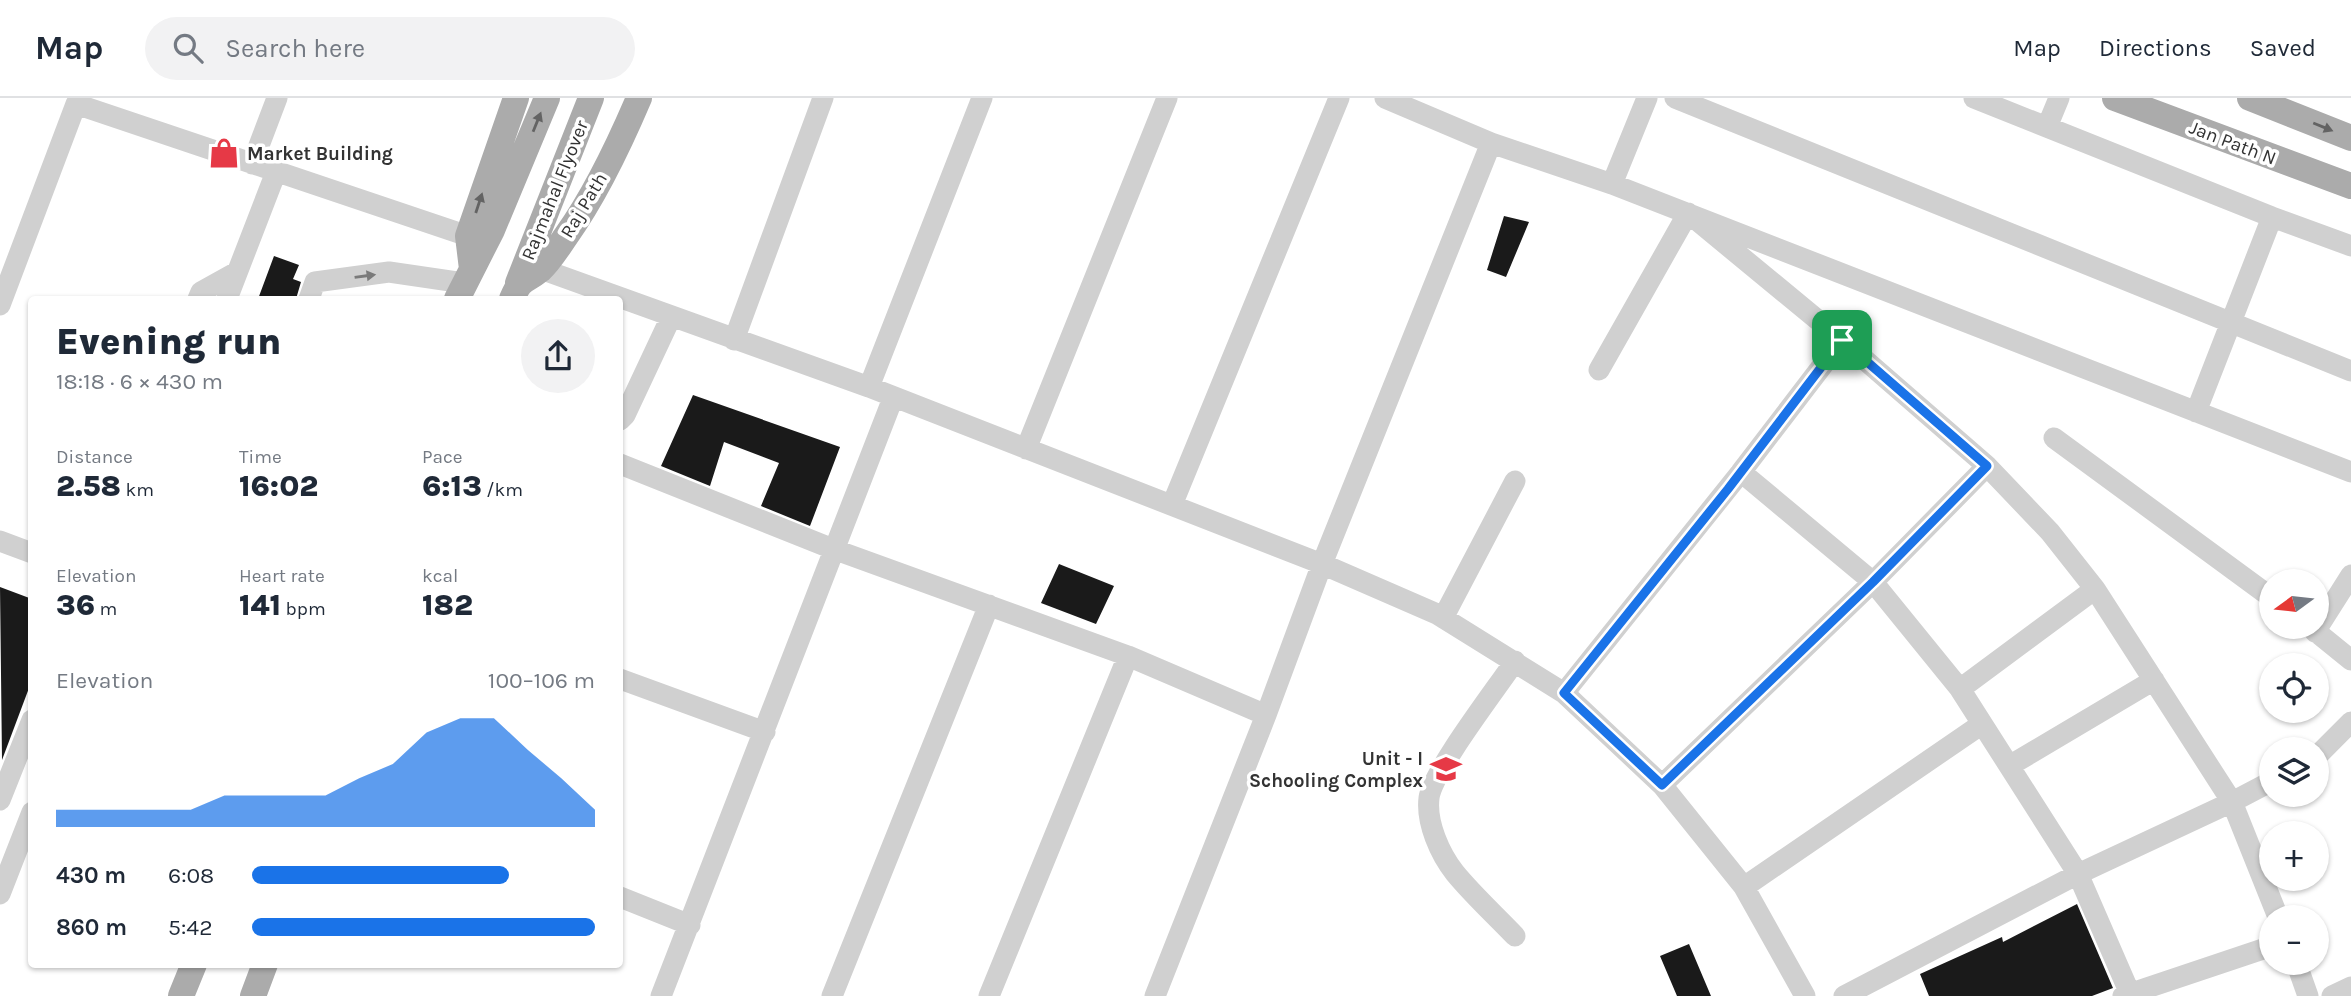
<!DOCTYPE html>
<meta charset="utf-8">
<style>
body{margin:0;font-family:Karla,sans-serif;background:#f2f2f3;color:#1f2937;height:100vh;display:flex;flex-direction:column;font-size:26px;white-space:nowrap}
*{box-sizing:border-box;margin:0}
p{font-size:23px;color:#747a83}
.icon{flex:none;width:38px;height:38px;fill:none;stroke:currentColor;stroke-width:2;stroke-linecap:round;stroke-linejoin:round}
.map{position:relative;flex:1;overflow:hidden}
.panel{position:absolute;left:28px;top:198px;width:595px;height:672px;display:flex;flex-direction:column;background:#fff;border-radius:7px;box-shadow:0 2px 5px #0004}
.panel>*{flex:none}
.needle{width:46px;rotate:255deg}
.buttons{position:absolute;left:2259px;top:471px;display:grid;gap:14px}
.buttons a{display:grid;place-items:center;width:70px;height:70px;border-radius:50%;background:#fff;box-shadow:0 2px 5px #0004;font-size:35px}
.pin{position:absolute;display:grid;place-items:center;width:60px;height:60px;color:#fff;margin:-30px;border-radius:14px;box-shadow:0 4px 10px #0006}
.round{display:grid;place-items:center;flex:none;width:74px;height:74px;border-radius:37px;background:#f2f2f3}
.head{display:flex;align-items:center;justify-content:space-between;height:119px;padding:0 28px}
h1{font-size:38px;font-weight:800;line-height:52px}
.figures{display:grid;grid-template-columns:repeat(3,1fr);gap:10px;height:119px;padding:7px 28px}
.figures div{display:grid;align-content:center}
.figures b{font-size:30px;font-weight:800}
.figures small{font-size:19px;font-weight:400}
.figures p{font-size:19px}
.chart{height:196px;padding:14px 28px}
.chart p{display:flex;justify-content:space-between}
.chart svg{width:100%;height:126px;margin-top:7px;fill:#1a73e8;opacity:.7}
ul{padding:0 28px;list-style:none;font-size:23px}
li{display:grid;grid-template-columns:112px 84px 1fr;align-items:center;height:52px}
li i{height:18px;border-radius:9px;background:#1a73e8}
header{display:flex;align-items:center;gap:42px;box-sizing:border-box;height:98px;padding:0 35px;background:#fff;border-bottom:2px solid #e0e1e3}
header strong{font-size:33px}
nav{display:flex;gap:38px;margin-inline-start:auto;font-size:24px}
.search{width:490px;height:63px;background:#f2f2f3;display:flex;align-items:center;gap:18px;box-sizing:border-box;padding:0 24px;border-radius:38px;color:#747a83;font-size:26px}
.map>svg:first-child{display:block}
</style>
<header>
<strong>Map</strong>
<div class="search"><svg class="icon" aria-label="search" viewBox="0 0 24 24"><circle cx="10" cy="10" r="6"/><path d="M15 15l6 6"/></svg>Search here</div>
<nav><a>Map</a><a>Directions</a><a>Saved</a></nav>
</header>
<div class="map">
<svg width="2351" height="898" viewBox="0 0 2351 898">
<rect width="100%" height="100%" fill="#fff"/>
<path fill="#1a1a1a" d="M1504 118 1529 124 1506 179 1487 172Z
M274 158 299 167 293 181 301 184 296 201H258Z
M693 297 840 349 810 428 761 408 779 365 724 344 710 388 661 368Z
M1059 466 1114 488 1096 526 1041 505Z
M0 489 32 501V582L2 662Z
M2077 806 2113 890 2092 898H1929L1920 876 2002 839 2003 844Z
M1689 846 1711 898H1677L1660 858Z"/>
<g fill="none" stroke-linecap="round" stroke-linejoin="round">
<path stroke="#d0d0d0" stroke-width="21" d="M1385 0 1491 45 1612 86 2351 374
M1675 0 2351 273
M1974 0 2272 119 2351 148
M2047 29 2059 0
M252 66 277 0
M1612 86 1647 0
M541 171 869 289 1322 466 1437 516 1564 595 1662 687 1744 789 1805 898
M198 201 201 194 237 174
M227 201 276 74
M309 201 315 184 389 174 464 185
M0 207 76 6 468 138
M734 242 823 0
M1599 272 1688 115 1842 242 1987 368 2050 434 2095 491 2232 704 2278 819
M869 289 982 0
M2196 314 2272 119
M620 322 625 317 671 219
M2054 340 2272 500
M1026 351 1167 0
M620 366 833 451 1128 558 1266 617
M1741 374 1842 242
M1172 407 1339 0
M0 443 32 455
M1443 520 1515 383
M2309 528 2351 562
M2315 534 2351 477
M620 581 765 634
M1960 591 2095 491
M1564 595 1741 374 1873 484 1960 591 2078 776 2131 898
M2317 658 2351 624
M2009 668 2154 582
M1662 687 1873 484 1987 368
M0 702 32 622
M1744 789 1982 626
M0 796 32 714
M620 799 690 827
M1515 838C1495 817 1473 797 1455 775 1440 756 1426 725 1429 700 1432 674 1497 590 1515 563
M2296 864 2308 898
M661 898 893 300
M832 898 989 507
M989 898 1128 558
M1155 898 1266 617 1322 466 1491 45
M1844 898 2078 776 2232 704 2272 683
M2123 898 2272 848
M2332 898 2351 889"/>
<path stroke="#ababab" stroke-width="26" d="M2115 0 2351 88
M2250 0 2351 40
M472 171 468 138 516 0
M518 185 591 0
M457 201 492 132 547 0
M512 201C521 179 524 185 540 172 550 163 559 148 566 138 596 96 619 47 639 0
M181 898 194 866
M253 898 265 866"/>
</g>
<defs><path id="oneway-solid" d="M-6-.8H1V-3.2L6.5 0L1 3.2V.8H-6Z" transform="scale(1.75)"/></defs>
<g fill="#636363">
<use href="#oneway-solid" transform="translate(537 24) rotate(-68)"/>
<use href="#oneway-solid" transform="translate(2323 29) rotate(22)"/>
<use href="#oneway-solid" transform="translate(479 105) rotate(-72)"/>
</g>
<use fill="#7a7a7a" href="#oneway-solid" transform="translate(365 178) rotate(-8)"/>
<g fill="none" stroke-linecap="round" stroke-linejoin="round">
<g stroke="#fff" stroke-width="14">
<path id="route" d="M1842 242 1987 368 1873 484 1662 687 1564 595 1728 391Z"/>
</g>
<use href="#route" stroke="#1a73e8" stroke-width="9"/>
</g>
<defs>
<g id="shop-bare" transform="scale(2.415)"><path d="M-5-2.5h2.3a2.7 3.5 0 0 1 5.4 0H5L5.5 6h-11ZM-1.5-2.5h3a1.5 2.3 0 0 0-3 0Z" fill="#e63946" stroke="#fff" stroke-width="2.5" paint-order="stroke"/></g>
<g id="school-bare" transform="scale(2.415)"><path d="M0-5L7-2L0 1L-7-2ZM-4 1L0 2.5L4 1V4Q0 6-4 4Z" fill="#e63946" stroke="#fff" stroke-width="2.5" paint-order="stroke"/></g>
</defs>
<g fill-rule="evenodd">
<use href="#shop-bare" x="224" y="55"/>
<use href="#school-bare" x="1446" y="671"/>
</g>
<g text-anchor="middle" stroke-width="7" stroke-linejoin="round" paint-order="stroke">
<g font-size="19" fill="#333" stroke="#fff">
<text transform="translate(2233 44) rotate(21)" y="7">Jan Path N</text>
<text transform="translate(554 92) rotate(-68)" y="7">Rajmahal Flyover</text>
<text transform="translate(583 107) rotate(-59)" y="7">Raj Path</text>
</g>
<g font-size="19" font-weight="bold" fill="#333" stroke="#fff" text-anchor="start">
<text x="247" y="62">Market Building</text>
<text x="1423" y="667" text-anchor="end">Unit - I<tspan x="1423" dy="22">Schooling Complex</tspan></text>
</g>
</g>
</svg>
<div class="buttons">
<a><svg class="needle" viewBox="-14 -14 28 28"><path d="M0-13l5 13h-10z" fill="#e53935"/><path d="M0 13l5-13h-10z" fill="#747a83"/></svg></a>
<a><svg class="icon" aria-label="locate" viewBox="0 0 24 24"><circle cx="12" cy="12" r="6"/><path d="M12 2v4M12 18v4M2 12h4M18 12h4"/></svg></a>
<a><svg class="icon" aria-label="layers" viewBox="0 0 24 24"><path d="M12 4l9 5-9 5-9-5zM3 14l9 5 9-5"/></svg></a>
<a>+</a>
<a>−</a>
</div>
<div class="pin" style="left:1842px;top:242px;background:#1e9e55"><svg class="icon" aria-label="arrive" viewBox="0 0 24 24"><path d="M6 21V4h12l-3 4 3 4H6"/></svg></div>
<section class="panel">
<div class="head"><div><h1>Evening run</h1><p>18:18 · 6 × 430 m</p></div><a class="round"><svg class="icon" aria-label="share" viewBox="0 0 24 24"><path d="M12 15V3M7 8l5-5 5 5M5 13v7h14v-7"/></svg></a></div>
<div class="figures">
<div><p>Distance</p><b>2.58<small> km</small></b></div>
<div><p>Time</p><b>16:02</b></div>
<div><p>Pace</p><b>6:13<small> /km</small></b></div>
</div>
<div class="figures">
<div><p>Elevation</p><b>36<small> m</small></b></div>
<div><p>Heart rate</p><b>141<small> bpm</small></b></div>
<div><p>kcal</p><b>182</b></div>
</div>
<div class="chart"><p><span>Elevation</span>100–106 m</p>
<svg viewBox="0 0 160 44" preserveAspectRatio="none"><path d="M0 44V38L10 38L20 38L30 38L40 38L50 33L60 33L70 33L80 33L90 27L100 22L110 11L120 6L130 6L140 17L150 27L160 38V44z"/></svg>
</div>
<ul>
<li><b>430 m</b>6:08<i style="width:75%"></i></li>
<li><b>860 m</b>5:42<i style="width:100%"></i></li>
</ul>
</section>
</div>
